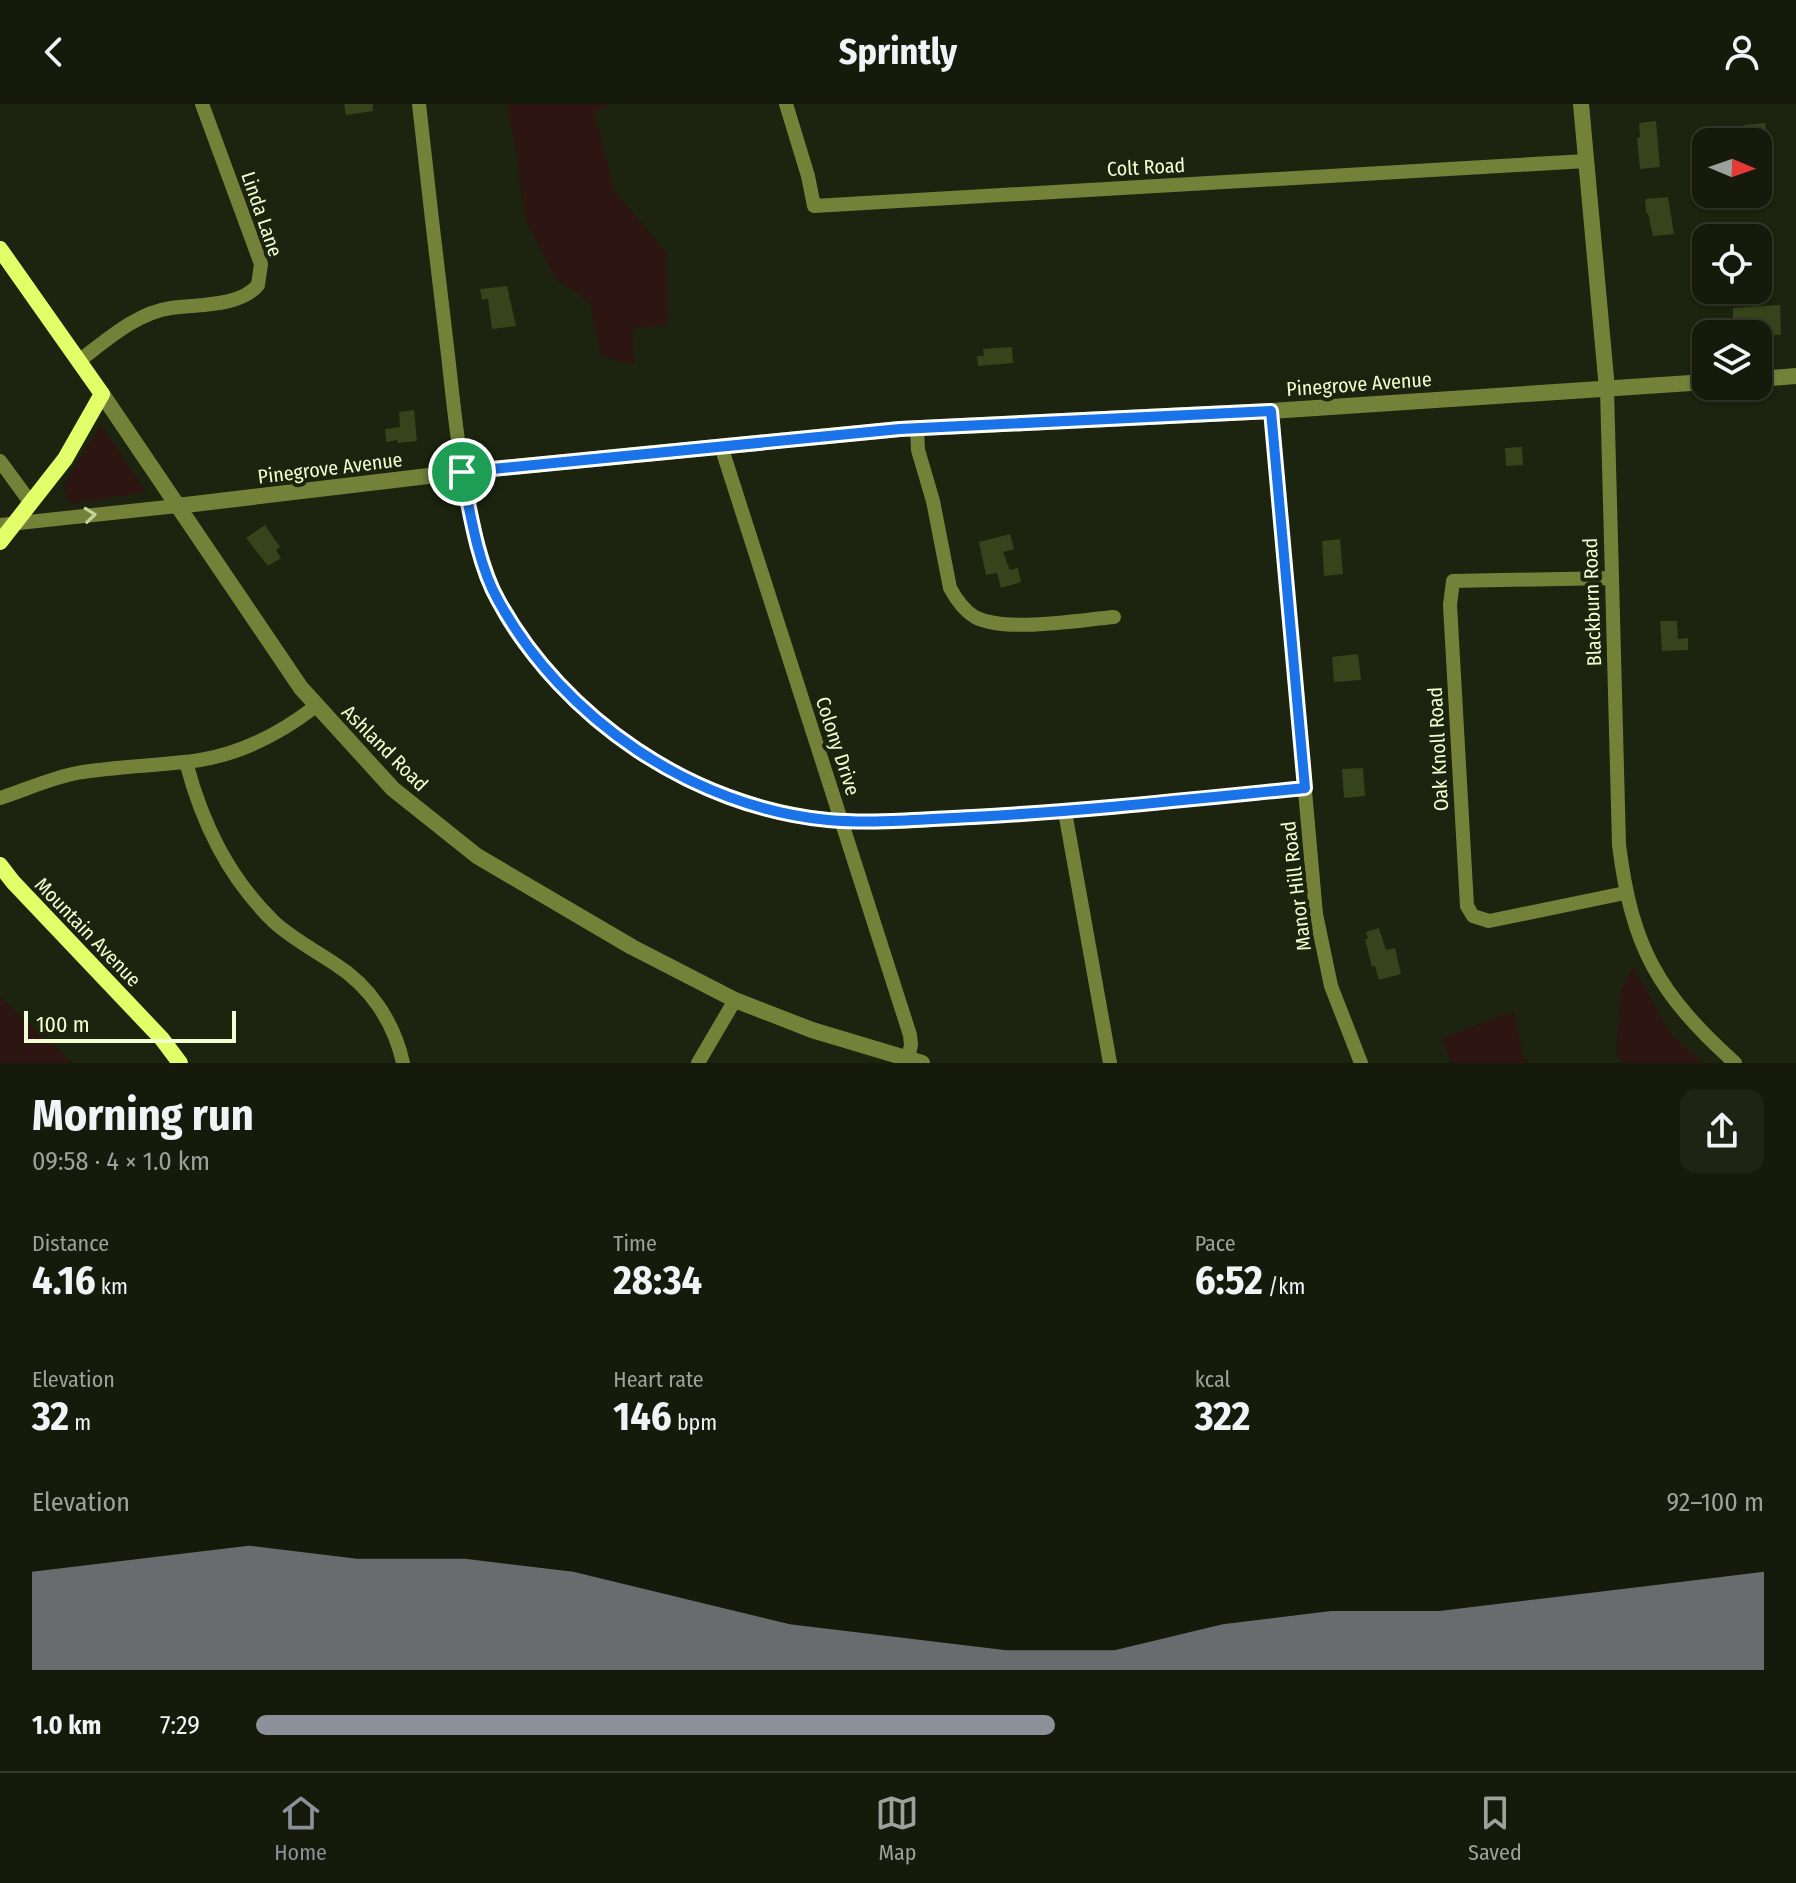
<!DOCTYPE html>
<meta charset="utf-8">
<style>
body{margin:0;font-family:"Fira Sans Condensed",sans-serif;background:#1e2313;color:#f1f3f6;height:100vh;display:flex;flex-direction:column;font-size:30px;white-space:nowrap}
*{box-sizing:border-box;margin:0}
p{font-size:26px;color:#9da19c}
.icon{flex:none;width:44px;height:44px;fill:none;stroke:currentColor;stroke-width:2;stroke-linecap:round;stroke-linejoin:round}
.map{position:relative;height:959px;overflow:hidden}
.sheet{display:flex;flex-direction:column;background:#151a0a;flex:1}
.sheet>*{flex:none}
.needle{width:52px;rotate:92deg}
.buttons{position:absolute;left:1692px;top:24px;display:grid;gap:16px}
.buttons a{display:grid;place-items:center;width:80px;height:80px;border-radius:16px;background:#151a0a;box-shadow:0 2px 6px #0004,0 0 0 2px #34382b;font-size:40px}
.scale{position:absolute;left:24px;bottom:20px;width:212px;box-sizing:border-box;padding-left:8px;border:4px solid #f2ffd1;border-top:0;font-size:22px;line-height:28px;white-space:nowrap;color:#f2ffd1;-webkit-text-stroke:6px #1c230e;paint-order:stroke}
.pin{position:absolute;display:grid;place-items:center;width:68px;height:68px;color:#fff;margin:-34px;border:4px solid #fff;border-radius:50%;box-shadow:0 2px 8px #0007}
.round{display:grid;place-items:center;flex:none;width:84px;height:84px;border-radius:16px;background:#1e2313}
.head{display:flex;align-items:center;justify-content:space-between;height:136px;padding:0 32px}
h1{font-size:44px;font-weight:700;line-height:60px}
.stats{display:grid;grid-template-columns:repeat(3,1fr);gap:12px;height:136px;padding:8px 32px}
.stats div{display:grid;align-content:center}
.stats b{font-size:40px;font-weight:700}
.stats small{font-size:22px;font-weight:400}
.stats p{font-size:22px}
.chart{height:224px;padding:16px 32px}
.chart p{display:flex;justify-content:space-between}
.chart svg{width:100%;height:144px;margin-top:8px;fill:#8c9099;opacity:.7}
ul{padding:0 32px;list-style:none;font-size:26px}
li{display:grid;grid-template-columns:128px 96px 1fr;align-items:center;height:60px}
li i{height:20px;border-radius:10px;background:#8c9099}
header{display:flex;justify-content:space-between;align-items:center;height:104px;padding:0 32px;background:#151a0a;font-size:36px;font-weight:700}
.menu{display:flex;justify-content:space-around;align-items:center;height:112px;border-top:2px solid #34382b;background:#151a0a;font-size:22px;color:#9da19c}
.menu a{display:grid;justify-items:center;gap:4px}
.menu .current{color:#8c9099}
.map>svg:first-child{display:block}
</style>
<header><svg class="icon" aria-label="back" viewBox="0 0 24 24"><path d="M15 5l-7 7 7 7"/></svg>Sprintly<svg class="icon" aria-label="person" viewBox="0 0 24 24"><circle cx="12" cy="8" r="4"/><path d="M4 21q1-7 8-7t8 7"/></svg></header>
<div class="map">
<svg width="1796" height="959" viewBox="0 0 1796 959">
<rect width="100%" height="100%" fill="#1c230e"/>
<path fill="#2d1511" d="M506 0H613L594 7 614 86 667 149 668 221 632 224 634 261 601 252 590 198 557 176 525 116 515 40Z
M101 320 146 388 70 400 63 382Z
M1633 863 1673 933 1704 959H1624L1616 951 1621 887Z
M0 893 73 959H0Z
M1514 907 1523 953 1530 959H1451L1442 934Z"/>
<path fill="#35441a" d="M344 0H373V7L346 11Z
M1656 17 1660 63 1640 65 1637 34 1640 33 1639 19Z
M1765 19 1769 46H1766L1768 60 1758 61V38L1738 36 1744 35V21Z
M1668 93 1674 130 1653 132 1648 109H1646L1645 95Z
M507 182 516 222 492 225 488 195 482 196 480 185Z
M1780 201 1781 231 1730 230 1729 219 1733 218V204Z
M1012 243 1013 259 978 262 977 252H984L983 245Z
M414 306 417 337 398 339 397 336 386 338 385 325 400 323 399 308Z
M1522 343 1523 361 1506 362 1505 344Z
M265 421 280 443 276 446 281 454 268 462 246 434Z
M1010 430 1014 445 1003 448 1010 466 1018 464 1021 478 1001 484 997 469 986 471 979 438Z
M1340 435 1343 470 1324 472 1322 437Z
M1660 517H1677L1678 535 1688 534V546L1662 547Z
M1358 550 1361 576 1334 578 1332 553Z
M1363 664 1365 692 1344 694 1342 665Z
M1379 824 1386 846 1395 844 1401 870 1379 876 1375 862 1372 863 1365 835H1368L1366 828Z"/>
<g fill="none" stroke-linecap="round" stroke-linejoin="round">
<path stroke="#748239" stroke-width="14" d="M419 0C428 84 438 167 448 251 457 332 464 414 495 490 510 528 542 562 570 591 644 668 751 712 858 718 904 720 952 714 998 711 1100 706 1202 694 1305 684
M786 0 808 72 814 102 1586 57
M80 256C107 236 136 209 171 204 198 200 240 203 258 181L261 160 202 0
M1607 285 1619 741C1632 844 1658 889 1735 959
M1271 307 1316 810 1331 882 1361 959
M917 324 918 346 933 397 950 484C956 495 963 506 975 513 1005 529 1079 516 1114 513
M721 342 910 931 911 941 907 959
M0 357 30 398
M0 421 177 402
M1611 474 1453 477 1450 501 1467 802 1473 812 1489 817 1625 789
M186 658C202 719 228 773 274 818 293 835 314 846 335 860 370 882 394 918 403 959
M0 694C25 686 51 674 77 669 117 662 159 662 200 656 244 649 281 629 316 602
M1065 708 1110 959
M698 959 735 896"/>
<path stroke="#748239" stroke-width="16" d="M1581 0 1607 285
M1758 275 1796 272
M102 290 301 584 393 685 477 752 632 843 735 896 812 926 922 959
M177 402 462 368 900 325 1271 307 1706 278"/>
<path stroke="#e2fe68" stroke-width="16" d="M0 145 102 290 65 355 0 438
M0 761 13 778 162 935 180 959"/>
</g>
<defs><path id="oneway-chevron" d="M-2-3.5L2.5 0L-2 3.5" fill="none" stroke-width="1.6" stroke-linecap="round" stroke-linejoin="round" transform="scale(2)"/></defs>
<use stroke="#c6d39c" href="#oneway-chevron" transform="translate(90 411) rotate(-6)"/>
<g fill="none" stroke-linecap="round" stroke-linejoin="round">
<g stroke="#fff" stroke-width="16">
<path id="route" d="M1271 307 1305 684C1194 695 1084 707 973 713 925 715 876 720 828 716 693 703 563 615 498 496 478 461 470 408 462 368L900 325Z"/>
</g>
<use href="#route" stroke="#1a73e8" stroke-width="10"/>
</g>
<g text-anchor="middle" stroke-width="8" stroke-linejoin="round" paint-order="stroke">
<g font-size="20" fill="#f2ffd1" stroke="#1c230e">
<text transform="translate(1146 63) rotate(-3)" y="7">Colt Road</text>
<text transform="translate(262 110) rotate(71)" y="7">Linda Lane</text>
<text transform="translate(1359 280) rotate(-4)" y="7">Pinegrove Avenue</text>
<text transform="translate(330 364) rotate(-7)" y="7">Pinegrove Avenue</text>
<text transform="translate(1592 498) rotate(-92)" y="7">Blackburn Road</text>
<text transform="translate(838 642) rotate(72)" y="7">Colony Drive</text>
<text transform="translate(385 644) rotate(45)" y="7">Ashland Road</text>
<text transform="translate(1438 645) rotate(-93)" y="7">Oak Knoll Road</text>
<text transform="translate(1296 782) rotate(-97)" y="7">Manor Hill Road</text>
<text transform="translate(88 828) rotate(46)" y="7">Mountain Avenue</text>
</g>
</g>
</svg>
<div class="buttons">
<a><svg class="needle" viewBox="-14 -14 28 28"><path d="M0-13l5 13h-10z" fill="#e53935"/><path d="M0 13l5-13h-10z" fill="#9da19c"/></svg></a>
<a><svg class="icon" aria-label="locate" viewBox="0 0 24 24"><circle cx="12" cy="12" r="6"/><path d="M12 2v4M12 18v4M2 12h4M18 12h4"/></svg></a>
<a><svg class="icon" aria-label="layers" viewBox="0 0 24 24"><path d="M12 4l9 5-9 5-9-5zM3 14l9 5 9-5"/></svg></a>
</div>
<div class="scale">100 m</div>
<div class="pin" style="left:462px;top:368px;background:#1e9e55"><svg class="icon" aria-label="arrive" viewBox="0 0 24 24"><path d="M6 21V4h12l-3 4 3 4H6"/></svg></div>
</div>
<section class="sheet">
<div class="head"><div><h1>Morning run</h1><p>09:58 · 4 × 1.0 km</p></div><a class="round"><svg class="icon" aria-label="share" viewBox="0 0 24 24"><path d="M12 15V3M7 8l5-5 5 5M5 13v7h14v-7"/></svg></a></div>
<div class="stats">
<div><p>Distance</p><b>4.16<small> km</small></b></div>
<div><p>Time</p><b>28:34</b></div>
<div><p>Pace</p><b>6:52<small> /km</small></b></div>
</div>
<div class="stats">
<div><p>Elevation</p><b>32<small> m</small></b></div>
<div><p>Heart rate</p><b>146<small> bpm</small></b></div>
<div><p>kcal</p><b>322</b></div>
</div>
<div class="chart"><p><span>Elevation</span>92–100 m</p>
<svg viewBox="0 0 160 44" preserveAspectRatio="none"><path d="M0 44V14L10 10L20 6L30 10L40 10L50 14L60 22L70 30L80 34L90 38L100 38L110 30L120 26L130 26L140 22L150 18L160 14V44z"/></svg>
</div>
<ul>
<li><b>1.0 km</b>7:29<i style="width:53%"></i></li>
</ul>
</section>
<nav class="menu">
<a class="current"><svg class="icon" aria-label="home" viewBox="0 0 24 24"><path d="M3 11l9-7 9 7M6 9v11h12V9"/></svg>Home</a>
<a><svg class="icon" aria-label="map" viewBox="0 0 24 24"><path d="M3 6l6-2 6 2 6-2v14l-6 2-6-2-6 2zM9 4v14M15 6v14"/></svg>Map</a>
<a><svg class="icon" aria-label="saved" viewBox="0 0 24 24"><path d="M7 4h10v16l-5-4-5 4z"/></svg>Saved</a>
</nav>
